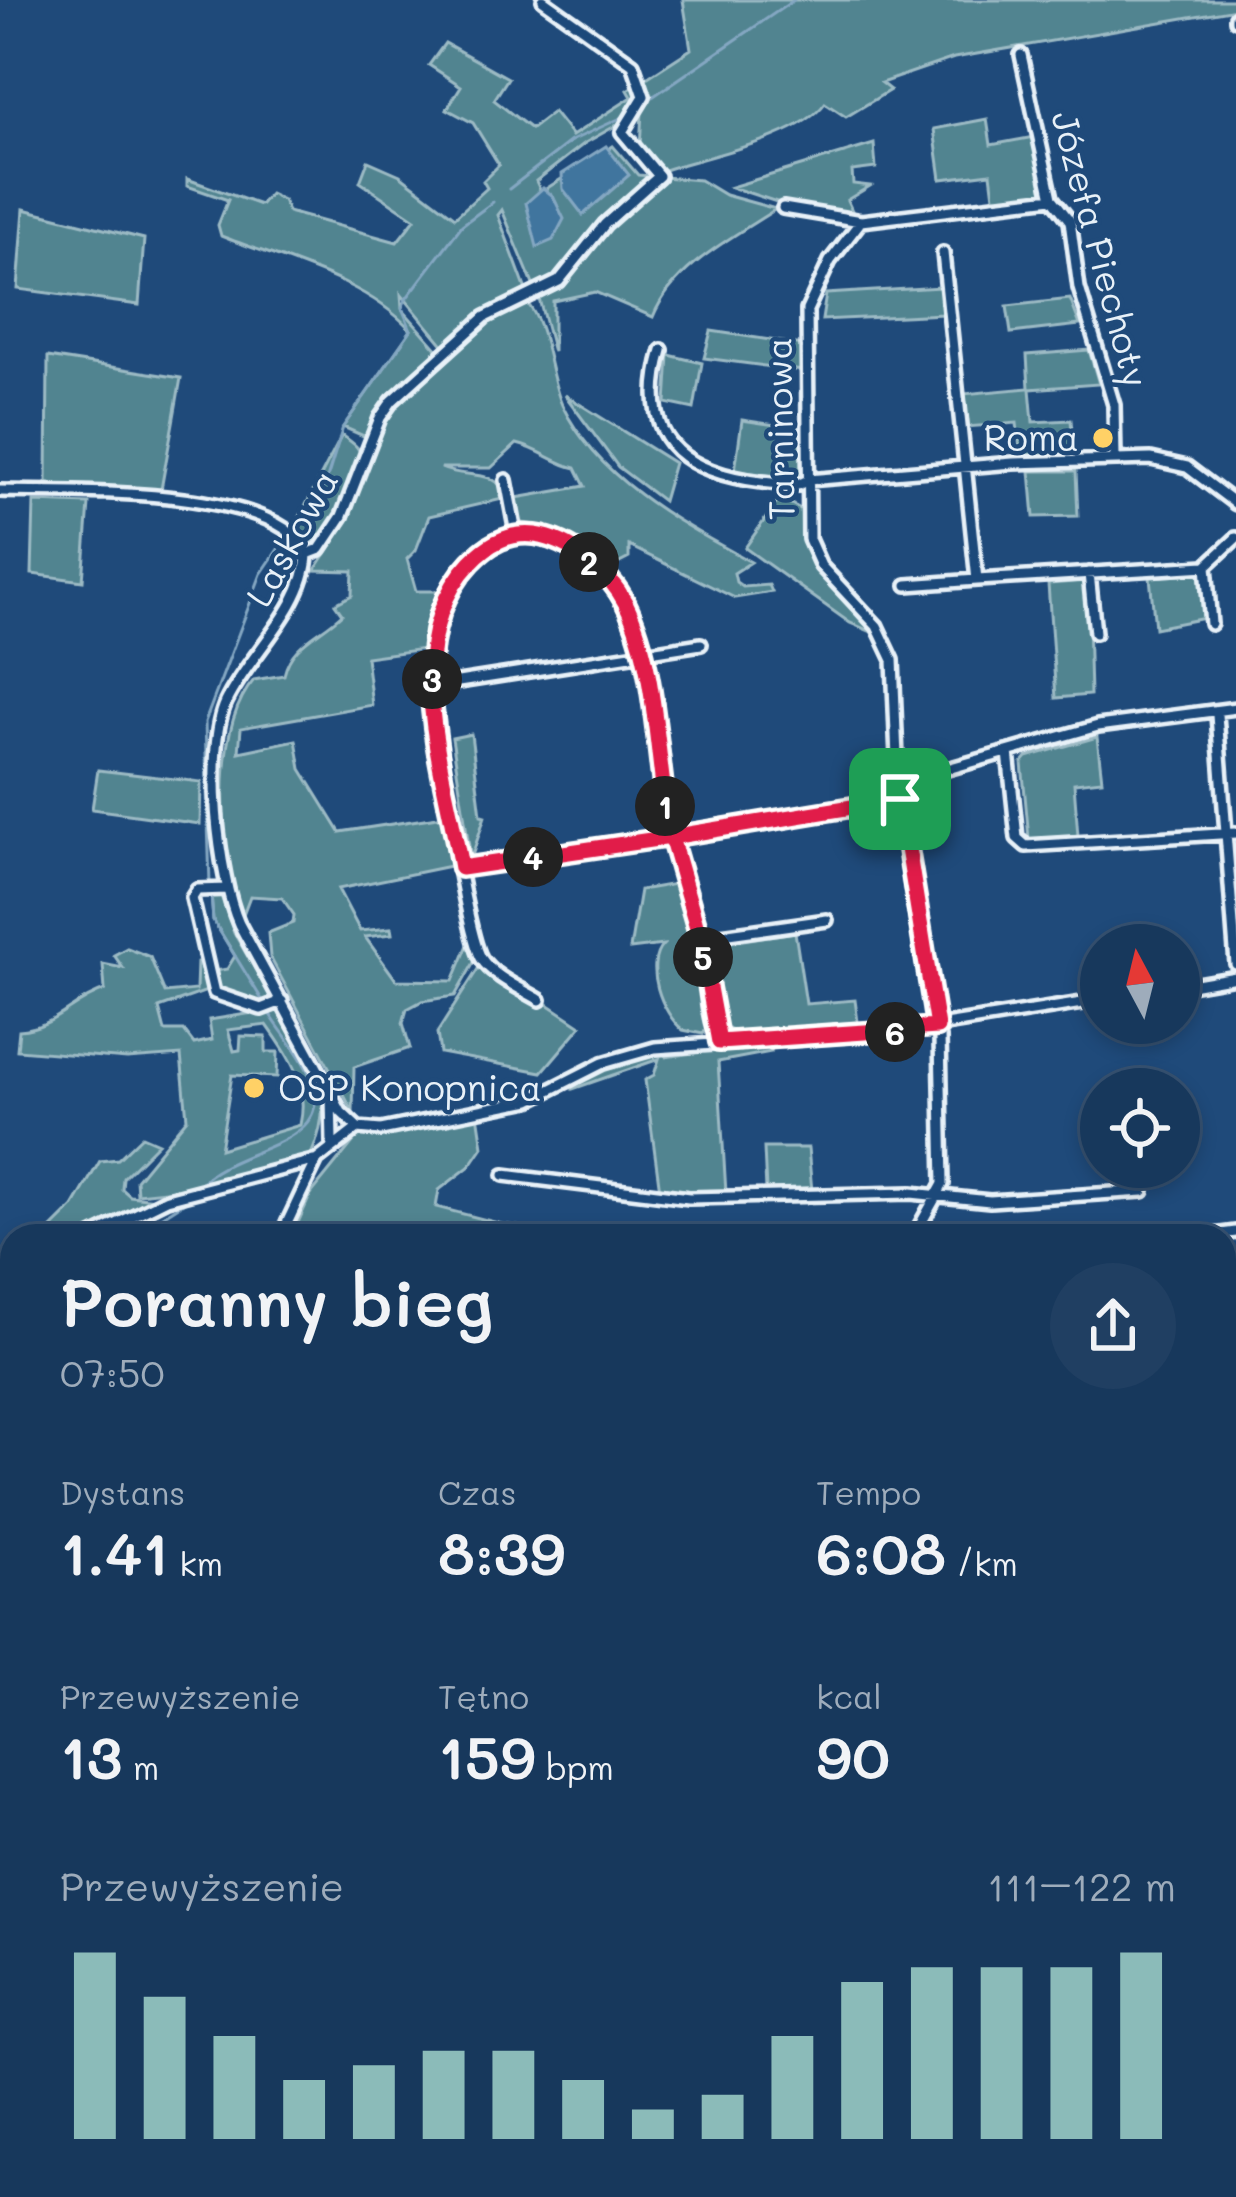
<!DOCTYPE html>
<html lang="pl">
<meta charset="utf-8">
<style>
body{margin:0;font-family:Mali,sans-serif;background:#203f62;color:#f1f3f6;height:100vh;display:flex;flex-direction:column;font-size:45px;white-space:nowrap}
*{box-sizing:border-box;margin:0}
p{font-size:39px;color:#9eacbb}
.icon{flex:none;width:66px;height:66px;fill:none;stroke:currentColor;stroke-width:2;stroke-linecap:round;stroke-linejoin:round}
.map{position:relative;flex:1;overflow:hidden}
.details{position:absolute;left:0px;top:1224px;width:1236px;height:975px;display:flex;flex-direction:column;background:#17385c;border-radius:36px 36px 0 0;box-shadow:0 6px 18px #0003,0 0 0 3px #365272}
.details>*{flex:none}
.needle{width:78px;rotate:353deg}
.buttons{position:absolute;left:1080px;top:924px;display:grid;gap:24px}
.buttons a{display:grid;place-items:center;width:120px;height:120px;border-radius:50%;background:#17385c;box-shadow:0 6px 18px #0003,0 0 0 3px #365272;font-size:60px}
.pin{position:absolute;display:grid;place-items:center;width:102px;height:102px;color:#fff;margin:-51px;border-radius:24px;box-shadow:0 6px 18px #0006}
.km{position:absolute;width:60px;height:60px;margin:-30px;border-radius:50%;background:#222;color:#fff;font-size:33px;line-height:60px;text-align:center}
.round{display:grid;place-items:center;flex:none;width:126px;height:126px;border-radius:63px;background:#203f62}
.summary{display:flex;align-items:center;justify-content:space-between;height:204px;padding:0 60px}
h1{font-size:66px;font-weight:600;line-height:90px}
.stats{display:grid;grid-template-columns:repeat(3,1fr);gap:18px;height:204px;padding:12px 60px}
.stats div{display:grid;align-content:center}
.stats b{font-size:60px;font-weight:600}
.stats small{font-size:33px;font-weight:400}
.stats p{font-size:33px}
.chart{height:336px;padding:24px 60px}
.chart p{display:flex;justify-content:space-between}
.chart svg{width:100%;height:216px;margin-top:12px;stroke:#8bbbb9;stroke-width:6}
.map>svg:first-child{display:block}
</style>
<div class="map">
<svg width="1236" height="2197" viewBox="0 0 1236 2197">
<rect width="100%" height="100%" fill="#1f4a7a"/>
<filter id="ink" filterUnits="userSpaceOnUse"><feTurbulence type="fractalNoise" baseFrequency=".00833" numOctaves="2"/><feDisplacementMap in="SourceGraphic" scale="24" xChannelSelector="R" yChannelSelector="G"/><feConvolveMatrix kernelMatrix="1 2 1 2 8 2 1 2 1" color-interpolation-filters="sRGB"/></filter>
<g filter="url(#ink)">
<path fill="#33547c" d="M1236 1444V1572L1224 1574V1447Z"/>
<path fill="#518490" stroke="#9cbac4" stroke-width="3" fill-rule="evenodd" d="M683 0H1236V9L954 58 881 83 890 90 846 117 825 103C799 140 703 156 658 172L640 148 642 111 585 143 536 181 541 192 613 146 638 175 700 180 725 195 776 209C733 237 673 267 653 317L595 292 553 301V352L539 299 502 210 498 215 527 293 480 314 445 347 401 294 402 309 439 351 389 398 366 437 343 427 411 330C364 279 284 261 221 236L218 225 228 200 187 186V179L260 205 270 194 283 200 288 212 397 242 415 219 360 182 368 161 400 175 455 217 487 188 483 181 499 165 473 123 447 109 461 86 429 65 445 43 508 78 494 100 531 129 553 112 572 136 632 97 628 90 691 49Z
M987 119 991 145 1034 137 1043 193 994 197 991 173 941 179 934 129Z
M874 144 876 168 852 171 853 184 870 186 847 200 854 215 789 206 731 187Z
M24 209 144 239 139 305 18 289Z
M940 287 943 314 822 320 826 294Z
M1070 299 1080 325 1011 333 1007 306Z
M526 302C547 323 549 376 562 405 599 481 680 523 751 562L734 573 736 582 743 587 769 585 772 592 735 598 629 546V558L608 569 556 534 520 522 516 498 585 486 576 468C555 464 540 449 517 444L491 468H441C466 480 497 466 507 498L429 516 416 550 407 559 416 591H437L424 649 366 657 372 705 241 728 239 752 296 740 301 769 340 832 444 816 450 866 338 889 360 931 391 928 392 934 365 937 396 980 453 981 472 935 477 957 455 996 422 1001 407 1009 403 1023 410 1048 354 1067 353 1112 270 957 268 933 293 923 294 915 282 898 250 896 242 917 237 912C222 850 211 729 254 680L284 675C291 643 320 635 342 614L335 604 352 595 353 571 315 570 349 519 377 434 397 403 473 332Z
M711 331 803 345V371L704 358Z
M1089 350 1099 384 1030 389 1033 422 1071 420 1074 452 1021 457 1017 423 966 427 963 394 1029 388 1027 355Z
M669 355 702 363 694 409 666 403Z
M48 357 181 378 160 495 47 484Z
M565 395 674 463 663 501 618 467Z
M742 420 802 429 804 479 735 471Z
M342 435C349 441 360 446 361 456 363 474 331 531 317 543L295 526Z
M1030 471H1076L1078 516 1034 517Z
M780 498 806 512 809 554 876 629 872 632 850 623 745 548Z
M34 502 89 504 83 581 32 574Z
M1197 574 1202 577 1205 618 1155 628 1150 577Z
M1087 581 1090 695 1056 698 1048 584Z
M471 734 481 815 485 816 471 859 452 738Z
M1097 737 1102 780 1074 783 1078 836 1029 839 1022 763 1027 757Z
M98 770 201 782 200 824 92 809Z
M681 883 697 941 707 1027 703 1034 683 1030C661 1013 644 964 663 945L630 949 640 890Z
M211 894 221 896 234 933 274 1001 254 1005 215 988 159 1008 165 1031H184L194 1044 212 1040 209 1020 278 1009C312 1062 339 1091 311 1155L203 1187 137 1194 136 1180 187 1118 181 1055 127 1059 17 1050 19 1030C56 1027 71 1001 105 990L103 964 123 968 114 955 127 948 150 957 165 993 196 990 197 962 212 960 216 971 227 969 235 956 213 920ZM267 1025C290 1057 309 1084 300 1125L220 1149 232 1075 277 1077 278 1052H266V1037L241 1036 240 1050 234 1051 228 1030Z
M795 932 806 1004 855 1000 858 1022 732 1032 724 1025 713 950 717 944Z
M483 961 581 1026 542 1072 440 1053 437 1033Z
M742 1046H772L771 1052 718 1062 726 1193 660 1191 645 1080 654 1075 659 1059 573 1089V1083L610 1063 680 1049 665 1057Z
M478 1114 483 1147 470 1166 439 1190 436 1207 502 1224 585 1236H292L311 1194 358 1136Z
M142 1136 158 1143 123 1178 122 1189 130 1196 155 1199 82 1236H44L73 1207 100 1161 118 1159Z
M764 1148H808L812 1191H766Z
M12 1273V1359L5 1374 12 1377V1577L0 1571V1276Z"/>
<path fill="#41759e" stroke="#84a7c2" stroke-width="3" d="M606 146 629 175 583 215 563 189 562 174Z
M543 188 553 196 564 219 553 240 537 247 526 203Z"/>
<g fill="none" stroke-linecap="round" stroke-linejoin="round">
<path stroke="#84a7c2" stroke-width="3" d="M645 102 794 0
M509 189 571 141 625 116
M293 528 325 485 343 427 411 330 402 308 406 299 462 225 493 202
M210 886 205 722 261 574 287 536
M211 895 213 920 264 1003
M199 1185C233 1146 332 1148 313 1084 305 1057 282 1035 268 1011
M132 1236 191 1198
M0 1342 12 1322"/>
<g stroke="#e8f1f8" stroke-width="18">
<path id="minor" d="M1236 17V20
M1021 55 1052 198 1070 221 1079 288 1114 405 1115 459
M783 208 861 221
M943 253 977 580 1206 566 1236 538
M662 350C631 458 708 481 798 485L808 480 1013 463 1151 459 1187 467 1236 504
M506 480 516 533
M0 491C66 493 279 484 307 554
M307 554 320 549 342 516 380 418 392 401 485 317 559 281 605 224 659 176 622 132 644 96 633 64 543 0
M307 554C305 608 248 655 226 702 204 749 218 877 239 924L341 1112 358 1128
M1206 566 1211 624
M1089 573 1095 633
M907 585 977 580
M433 686 701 644
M1217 715 1236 964
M1008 752 1017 838 1026 846 1236 833
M902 782 1098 726 1236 708
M461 868 900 799
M227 889 197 890 192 898 214 993 261 1009 282 1001
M700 938 827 920
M1179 987 1236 977
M540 1000C522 989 493 977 481 958 463 926 424 664 433 627 441 591 474 544 513 535 530 531 550 537 565 545 661 594 652 730 668 822 675 863 693 903 701 944 706 974 705 1016 719 1042
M331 1095 332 1143
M504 1175 689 1198 911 1193 990 1201 1143 1191
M92 1236 167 1199 317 1160
M281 1236 317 1160 358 1128 381 1130 530 1100 603 1063 655 1048 907 1031 1101 1000
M914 1236 943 1184 940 1037 931 1014 899 807 893 660 877 626 821 566 809 539 807 310 830 261 861 221 1052 198
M1206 1236 1236 1232
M0 1300 12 1291
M1224 1576 1236 1574
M0 1735 12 1687
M1224 1907 1236 1906
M625 2187 626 2197"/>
</g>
<g stroke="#e8f1f8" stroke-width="20">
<path id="major" d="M1224 1672 1236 1659
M1224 1685 1236 1676
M714 2197 724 2187"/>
</g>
<use href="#minor" stroke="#1f4a7a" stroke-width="9"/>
<use href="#major" stroke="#6a807d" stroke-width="10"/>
</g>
</g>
<g fill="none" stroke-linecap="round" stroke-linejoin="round" filter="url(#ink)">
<g stroke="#fff" stroke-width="24">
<path id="route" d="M900 799 671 837C656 766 658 668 626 604 609 571 572 540 535 535 509 532 489 543 471 562 396 641 445 772 461 868L671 837 700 938 719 1042 937 1027 900 799"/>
</g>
<use href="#route" stroke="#e11d48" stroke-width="15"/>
</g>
<g fill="#ffd166" stroke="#1f4a7a" stroke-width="4.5">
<circle cx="1103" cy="438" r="12"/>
<circle cx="254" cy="1088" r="12"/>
</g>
<g text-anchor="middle" stroke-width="9" stroke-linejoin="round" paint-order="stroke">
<g font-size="36" fill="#e8f1f8" stroke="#1f4a7a">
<text transform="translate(1100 249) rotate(75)" y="13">Józefa Piechoty</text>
<text transform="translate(780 429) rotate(-91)" y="13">Tarninowa</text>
<text transform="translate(292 538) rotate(-61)" y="13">Laskowa</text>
</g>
<g font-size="36" fill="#e8f1f8" stroke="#1f4a7a" text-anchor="end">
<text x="1079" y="451">Roma</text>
<text x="278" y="1101" text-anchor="start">OSP Konopnica</text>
</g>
</g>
</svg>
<div class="buttons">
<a><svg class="needle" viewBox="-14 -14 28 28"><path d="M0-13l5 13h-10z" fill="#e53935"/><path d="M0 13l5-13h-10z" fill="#9eacbb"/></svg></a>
<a><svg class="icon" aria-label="locate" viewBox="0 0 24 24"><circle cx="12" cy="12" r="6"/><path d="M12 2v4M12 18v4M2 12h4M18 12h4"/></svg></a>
</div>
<div class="pin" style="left:900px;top:799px;background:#1e9e55"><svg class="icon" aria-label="arrive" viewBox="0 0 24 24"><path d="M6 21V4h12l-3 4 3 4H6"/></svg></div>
<b class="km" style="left:665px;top:806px">1</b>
<b class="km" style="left:589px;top:562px">2</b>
<b class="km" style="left:432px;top:679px">3</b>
<b class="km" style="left:533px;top:857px">4</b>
<b class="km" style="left:703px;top:957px">5</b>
<b class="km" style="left:895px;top:1032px">6</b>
<section class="details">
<div class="summary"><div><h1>Poranny bieg</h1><p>07:50</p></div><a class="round"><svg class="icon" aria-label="share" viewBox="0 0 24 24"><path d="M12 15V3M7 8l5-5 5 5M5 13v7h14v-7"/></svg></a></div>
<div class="stats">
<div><p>Dystans</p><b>1.41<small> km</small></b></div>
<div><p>Czas</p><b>8:39</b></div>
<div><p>Tempo</p><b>6:08<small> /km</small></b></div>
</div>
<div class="stats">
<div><p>Przewyższenie</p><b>13<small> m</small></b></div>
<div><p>Tętno</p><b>159<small> bpm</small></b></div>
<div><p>kcal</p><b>90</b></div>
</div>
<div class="chart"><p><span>Przewyższenie</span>111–122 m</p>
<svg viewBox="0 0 160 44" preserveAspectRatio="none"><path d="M5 44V6M15 44V15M25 44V23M35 44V32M45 44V29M55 44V26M65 44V26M75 44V32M85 44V38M95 44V35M105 44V23M115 44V12M125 44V9M135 44V9M145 44V9M155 44V6"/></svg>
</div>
</section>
</div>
